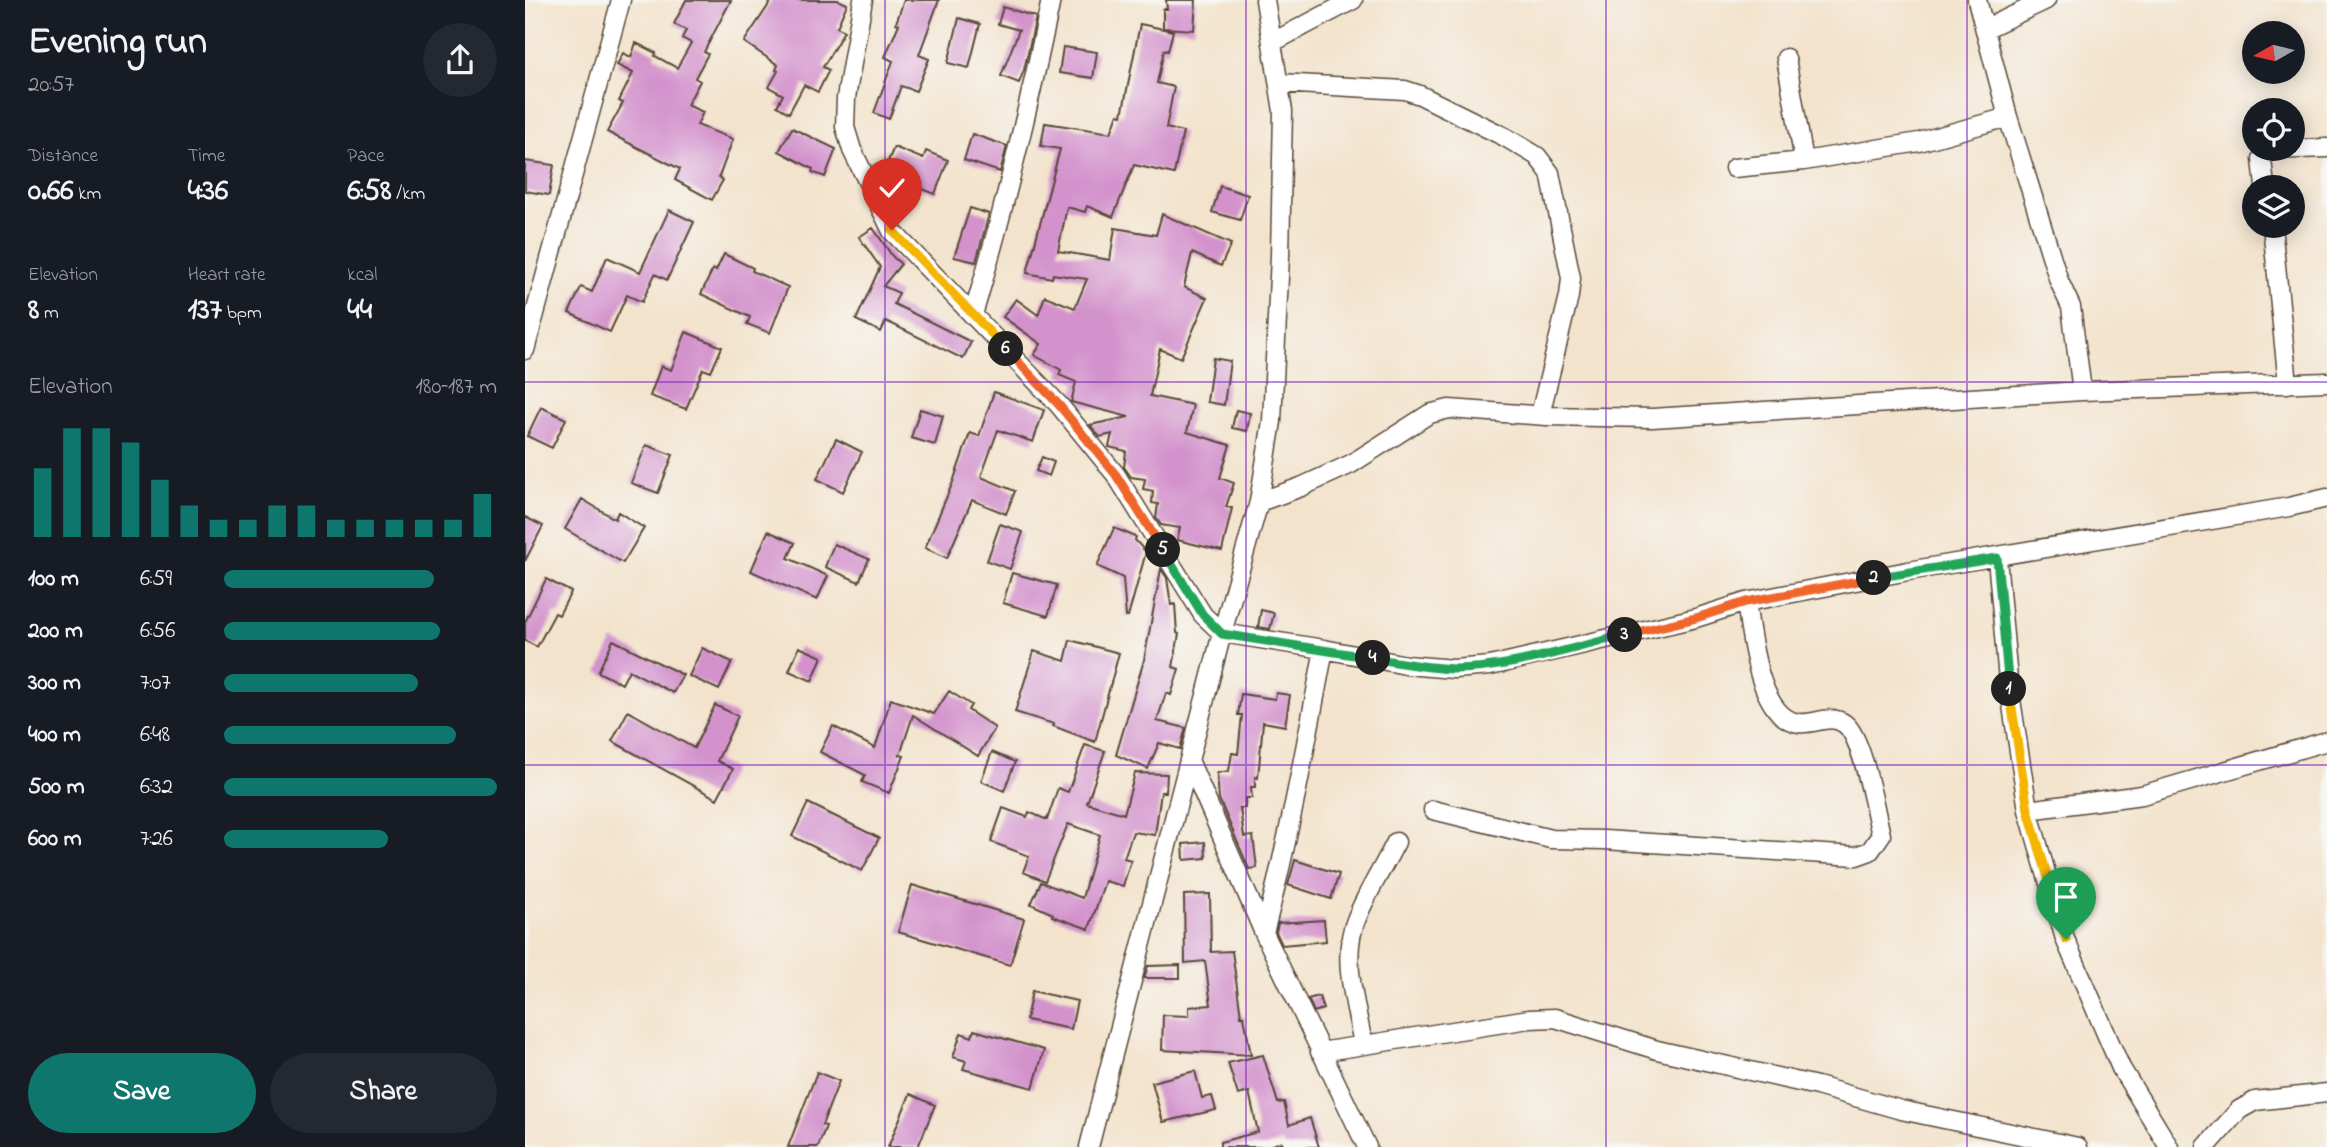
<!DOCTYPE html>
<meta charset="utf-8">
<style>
body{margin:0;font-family:"Indie Flower",sans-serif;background:#242831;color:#f1f3f6;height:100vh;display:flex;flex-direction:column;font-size:26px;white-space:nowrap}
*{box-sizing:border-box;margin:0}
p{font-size:23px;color:#9ea1a6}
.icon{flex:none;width:38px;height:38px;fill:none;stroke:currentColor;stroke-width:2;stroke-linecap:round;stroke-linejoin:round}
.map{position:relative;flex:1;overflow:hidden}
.side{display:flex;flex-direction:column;background:#171b24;width:525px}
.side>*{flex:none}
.needle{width:46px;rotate:262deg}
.buttons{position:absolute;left:1717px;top:21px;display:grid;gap:14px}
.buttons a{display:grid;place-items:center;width:63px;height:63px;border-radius:50%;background:#171b24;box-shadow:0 4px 18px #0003;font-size:35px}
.pin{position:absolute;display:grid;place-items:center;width:60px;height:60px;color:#fff;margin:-72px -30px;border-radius:50% 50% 50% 0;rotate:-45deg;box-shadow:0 0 7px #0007}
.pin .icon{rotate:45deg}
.km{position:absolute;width:35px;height:35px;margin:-18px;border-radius:50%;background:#222;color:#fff;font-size:19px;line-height:35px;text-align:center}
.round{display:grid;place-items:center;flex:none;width:74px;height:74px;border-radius:37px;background:#242831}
.summary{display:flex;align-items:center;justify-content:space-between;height:119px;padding:0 28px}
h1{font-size:38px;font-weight:700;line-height:52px}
.stats{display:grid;grid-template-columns:repeat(3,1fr);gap:10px;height:119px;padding:7px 28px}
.stats div{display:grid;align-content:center}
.stats b{font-size:30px;font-weight:700}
.stats small{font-size:19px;font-weight:400}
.stats p{font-size:19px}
.chart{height:196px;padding:14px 28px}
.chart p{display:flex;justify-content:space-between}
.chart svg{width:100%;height:126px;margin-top:7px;stroke:#0f766e;stroke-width:6}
.action{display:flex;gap:14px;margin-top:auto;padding:14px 28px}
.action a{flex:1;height:80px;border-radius:42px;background:#0f766e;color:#fff;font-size:28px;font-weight:700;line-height:80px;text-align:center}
.action a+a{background:#242831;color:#f1f3f6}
ul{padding:0 28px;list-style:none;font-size:23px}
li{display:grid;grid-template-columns:112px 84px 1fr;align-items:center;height:52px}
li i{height:18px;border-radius:9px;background:#0f766e}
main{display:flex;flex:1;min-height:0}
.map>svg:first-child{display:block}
</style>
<main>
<section class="side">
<div class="summary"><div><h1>Evening run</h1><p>20:57</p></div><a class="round"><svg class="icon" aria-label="share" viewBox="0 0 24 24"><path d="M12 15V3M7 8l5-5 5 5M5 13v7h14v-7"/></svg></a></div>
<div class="stats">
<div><p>Distance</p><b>0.66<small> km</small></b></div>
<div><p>Time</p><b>4:36</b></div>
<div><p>Pace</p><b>6:58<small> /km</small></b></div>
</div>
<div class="stats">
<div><p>Elevation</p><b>8<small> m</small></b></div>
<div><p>Heart rate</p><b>137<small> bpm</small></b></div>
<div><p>kcal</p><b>44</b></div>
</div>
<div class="chart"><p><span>Elevation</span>180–187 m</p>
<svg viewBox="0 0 160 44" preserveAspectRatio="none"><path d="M5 44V20M15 44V6M25 44V6M35 44V11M45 44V24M55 44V33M65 44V38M75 44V38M85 44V33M95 44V33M105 44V38M115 44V38M125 44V38M135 44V38M145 44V38M155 44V29"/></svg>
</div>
<ul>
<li><b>100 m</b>6:59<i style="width:77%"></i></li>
<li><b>200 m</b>6:56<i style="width:79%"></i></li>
<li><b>300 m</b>7:07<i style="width:71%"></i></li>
<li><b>400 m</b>6:48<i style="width:85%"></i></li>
<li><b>500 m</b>6:32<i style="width:100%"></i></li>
<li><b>600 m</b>7:26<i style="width:60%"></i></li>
</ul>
<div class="action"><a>Save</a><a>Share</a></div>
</section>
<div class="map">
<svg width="1802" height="1147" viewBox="0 0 1802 1147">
<rect width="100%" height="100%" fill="#f6f6f2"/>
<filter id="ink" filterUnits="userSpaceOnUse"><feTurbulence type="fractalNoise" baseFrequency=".0143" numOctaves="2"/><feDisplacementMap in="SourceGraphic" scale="14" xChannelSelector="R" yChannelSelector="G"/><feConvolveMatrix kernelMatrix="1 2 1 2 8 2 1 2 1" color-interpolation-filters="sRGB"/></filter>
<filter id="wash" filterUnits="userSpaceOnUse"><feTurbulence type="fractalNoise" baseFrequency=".00686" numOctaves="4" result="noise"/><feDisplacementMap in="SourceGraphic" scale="28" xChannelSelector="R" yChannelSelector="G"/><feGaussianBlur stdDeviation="1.57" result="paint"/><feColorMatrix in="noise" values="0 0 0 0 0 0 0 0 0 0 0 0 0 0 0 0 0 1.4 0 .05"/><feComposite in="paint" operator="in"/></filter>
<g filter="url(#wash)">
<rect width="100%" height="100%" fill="#f3e3cc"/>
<g id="blocks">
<path fill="#d392cc" d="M161 0H206L179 52 183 54 170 78 175 81 162 105 178 112 172 125 208 139 194 177 198 180 187 200 150 180 155 169 82 132 98 103 94 101 108 73 92 65 98 53 106 57 111 43 131 53 130 56 152 68 166 43 157 38 161 30 149 24Z
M247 0H313L322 4 312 27 319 31 298 67 304 70 293 92 279 85 264 113 252 106 258 95 244 87 253 71 251 70 253 65 219 42Z
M379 0H414L394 55 404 59 391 91 376 86 364 119 349 113 368 61 360 57 374 24 371 23Z
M641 0H671L669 30 638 28V9H642Z
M478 7 511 17 499 70 494 83 476 76 494 30 473 24Z
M434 18 455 24 444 68 423 63Z
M615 24 648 31 643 51 639 50 632 83 649 87 641 128 658 132 649 174 609 165 588 217 562 206 560 212 542 207 533 251 585 260 590 228 631 235 637 214 706 244 696 266 667 253 659 287 682 298 656 358 635 349 625 396 668 405 662 432 705 445 695 478 709 483 701 507 707 508 697 551 652 540 655 528 636 525 631 518 633 504 627 503 628 491 618 489 620 479 606 477 599 467 601 451 584 447 587 434 575 437 565 425 604 417 546 402 551 382 534 375 536 370 509 355 516 344 478 317 491 299 513 315 520 296 550 308 562 279 528 274 527 278 502 273 535 149 516 146 520 123 586 133 593 114 597 115Z
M538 47 572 52 568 78 534 73Z
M267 128 311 149 300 177 287 172 288 169 254 151Z
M447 134 482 146 475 172 439 160Z
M369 147 398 159 401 151 423 160 410 194 358 173Z
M0 161 29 165 24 195 0 191Z
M695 186 723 195 715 220 687 212Z
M445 208 464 214 451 262 429 257Z
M144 210 169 222 142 280 130 274 117 302 102 295 85 332 44 313 56 287 67 292 82 257 115 272Z
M348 228 368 257 376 264 358 286 374 293 369 304 446 342 438 359 361 321 356 332 331 320 355 267 334 237Z
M199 254 228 268 227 271 263 287 245 333 222 324 225 317 176 294 188 269 191 271Z
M161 332 197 347 186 372 178 369 161 409 125 396 136 366 146 370Z
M688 358 705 361 699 405 682 402Z
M469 392 519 410 508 442 473 430 456 477 490 491 481 514 447 500 422 558 400 548 428 482 445 433 454 436Z
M16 407 41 419 27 448 2 436Z
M395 409 418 416 410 445 386 438Z
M711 410 725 413 722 431 707 428Z
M311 439 337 452 318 492 292 479Z
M121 445 148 455 133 493 106 483Z
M517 457 529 462 524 476 511 471Z
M57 499 90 519 93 512 119 528 98 563 40 529Z
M0 517 18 526 0 561Z
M475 524 498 532 485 569 462 561Z
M589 528 611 537 610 540 621 552 603 617H601L598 578 572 566Z
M243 531 270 543 263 558 303 576 292 600 226 571Z
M309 544 344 559 334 582 300 567Z
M636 569 642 578 646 605 650 604 652 633 654 634 648 667 654 669 646 695 641 693 632 721 661 728 655 749 634 743 623 769 591 755 619 660Z
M487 573 532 585 523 616 478 603Z
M21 579 46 592 34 615 30 613 12 647 0 641V622Z
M736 610 749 613 745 629 733 627Z
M88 640 158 675 148 693 104 670 97 684 73 672Z
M545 640 594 653 570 742 528 726 529 724 490 712 509 651 540 661Z
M274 647 297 657 287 681 264 671Z
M177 648 207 662 194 690 164 676Z
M424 691 446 705 443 710 470 728 453 756 388 715 375 755 379 756 364 793 337 782 340 775 295 752 308 726 350 748 366 699 409 714Z
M751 693 765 695 760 726 738 722 733 778 730 777V787H726L727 798H720V808H715L719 837 728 836 732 868 724 869 694 799 692 773 704 771 707 753 713 754 717 715H713L716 694 750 699Z
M190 705 213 716 192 761 208 769 192 799 87 741 103 711 169 748Z
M560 745 580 751 562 803 599 814 610 773 642 774 641 792H636L630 835 608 832 599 858 606 860 598 886 580 881 564 929 527 916 528 914 506 904 516 882 557 898 575 835 543 824 520 881 498 872 504 856 466 842 478 808 502 817 504 812 522 820 533 788 543 792Z
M467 752 490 762 479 791 456 781Z
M283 803 354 838 337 871 267 836Z
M680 842 681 858 659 860 658 844Z
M770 860 814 874 806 899 763 885Z
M387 885 499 919 485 965 373 932Z
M685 894 686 952 707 951 716 1016H719L726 1055 637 1050 638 1015 664 1016V1007L686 1005 680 961 660 963 659 895Z
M799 920 801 941 757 945 751 932 753 923Z
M655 965V978H619L623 966Z
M507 991 552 1001 546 1029 501 1020Z
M794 996 798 1009 789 1012 783 999Z
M449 1030 519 1050 508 1088 438 1069 441 1061 428 1057 436 1033 447 1037Z
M738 1055 753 1103 759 1102 764 1125 785 1118 794 1147H759L757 1142 740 1147H695V1142L733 1132 724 1092 713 1095 703 1063Z
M670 1071 677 1098 687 1096 691 1110 638 1122 627 1082Z
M292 1072 314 1081 297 1125 301 1126 293 1147H263Z
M385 1094 410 1105 393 1147H363Z"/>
</g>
</g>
<g filter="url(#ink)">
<use href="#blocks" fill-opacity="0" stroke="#574638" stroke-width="2"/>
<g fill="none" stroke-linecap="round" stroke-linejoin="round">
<g stroke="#574638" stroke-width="21">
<path id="minor" d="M338 0 321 98 320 127 327 150 367 231 534 405 591 475 678 615 697 633 799 649 881 665 929 669 965 666 1171 618 1221 602 1383 571 1764 507 1802 498
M1452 0 1483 117 1534 281 1546 307 1557 391
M1460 29 1521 0
M748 42 828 0
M1261 58 1279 161
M754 83 880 90 895 95 980 137 1012 156 1025 173 1046 278 1044 296 1015 415
M1209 168 1279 161 1394 142 1483 117
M1740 187 1737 159 1745 150 1802 148
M1747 226 1763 384
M448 315C479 211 504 106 526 0
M0 350 96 0
M734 502 776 487 826 464 904 414 924 409 1021 416 1127 418 1557 391 1802 382
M1472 558 1483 680 1503 810 1540 939 1596 1068 1644 1147
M664 760 739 933 842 1147
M908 810 1026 839 1079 840 1331 856 1345 851 1356 835C1350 811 1338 738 1320 724 1305 713 1290 725 1274 723 1233 718 1226 633 1221 602
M1503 810 1617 795 1802 741
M739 933C764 839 781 744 799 649
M838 1045C832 1007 815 958 831 920 841 894 858 868 871 842
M795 1052 1004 1019 1030 1018 1132 1050 1292 1086 1376 1110 1553 1147
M564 1147 697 633 734 502 747 421 755 256 758 111 740 0
M1681 1147 1714 1110 1730 1101 1802 1093"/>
</g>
<use href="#minor" stroke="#fff" stroke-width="18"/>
</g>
</g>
<g fill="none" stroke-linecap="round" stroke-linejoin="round" filter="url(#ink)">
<g stroke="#fff" stroke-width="14">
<path id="split-1" d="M1484 689 1503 810 1541 939"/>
</g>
<g stroke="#fff" stroke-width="14">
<path id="split-2" d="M1349 578 1472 558 1484 689"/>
</g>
<g stroke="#fff" stroke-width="14">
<path id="split-3" d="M1100 635 1171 618 1221 602 1349 578"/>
</g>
<g stroke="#fff" stroke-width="14">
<path id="split-4" d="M848 658C875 663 902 668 929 669 984 669 1046 648 1100 635"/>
</g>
<g stroke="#fff" stroke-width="14">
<path id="split-5" d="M638 550 678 615 697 634 848 658"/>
</g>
<g stroke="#fff" stroke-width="14">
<path id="split-6" d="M481 349 534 405 591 475 638 550"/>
</g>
<g stroke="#fff" stroke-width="14">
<path id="split-7" d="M367 230 481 349"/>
</g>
<use href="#split-1" stroke="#f5b400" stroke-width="9"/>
<use href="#split-2" stroke="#22a559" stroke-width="9"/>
<use href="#split-3" stroke="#f0652b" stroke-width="9"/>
<use href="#split-4" stroke="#22a559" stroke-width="9"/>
<use href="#split-5" stroke="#22a559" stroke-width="9"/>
<use href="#split-6" stroke="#f0652b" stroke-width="9"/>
<use href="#split-7" stroke="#f5b400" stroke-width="9"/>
</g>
<path fill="none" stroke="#7b2cbf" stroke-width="2" stroke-opacity="0.55" d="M360 0V1147M721 0V1147M1081 0V1147M1442 0V1147M0 382H1802M0 765H1802"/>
</svg>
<div class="buttons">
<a><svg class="needle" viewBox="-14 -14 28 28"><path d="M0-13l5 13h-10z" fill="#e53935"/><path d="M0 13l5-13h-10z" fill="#9ea1a6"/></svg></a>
<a><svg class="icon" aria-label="locate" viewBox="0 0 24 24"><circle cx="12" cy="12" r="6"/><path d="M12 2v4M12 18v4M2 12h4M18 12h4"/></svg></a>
<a><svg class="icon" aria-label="layers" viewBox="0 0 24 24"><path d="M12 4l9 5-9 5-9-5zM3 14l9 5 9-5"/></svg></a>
</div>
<div class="pin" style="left:1541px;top:939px;background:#1e9e55"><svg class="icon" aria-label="arrive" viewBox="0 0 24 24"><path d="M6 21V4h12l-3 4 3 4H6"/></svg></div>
<div class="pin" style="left:367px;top:230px;background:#d93025"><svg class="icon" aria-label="check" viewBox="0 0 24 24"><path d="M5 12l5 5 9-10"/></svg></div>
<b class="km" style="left:1484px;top:689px">1</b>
<b class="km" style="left:1349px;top:578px">2</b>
<b class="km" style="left:1100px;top:635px">3</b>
<b class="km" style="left:848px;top:658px">4</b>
<b class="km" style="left:638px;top:550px">5</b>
<b class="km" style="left:481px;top:349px">6</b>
</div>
</main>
